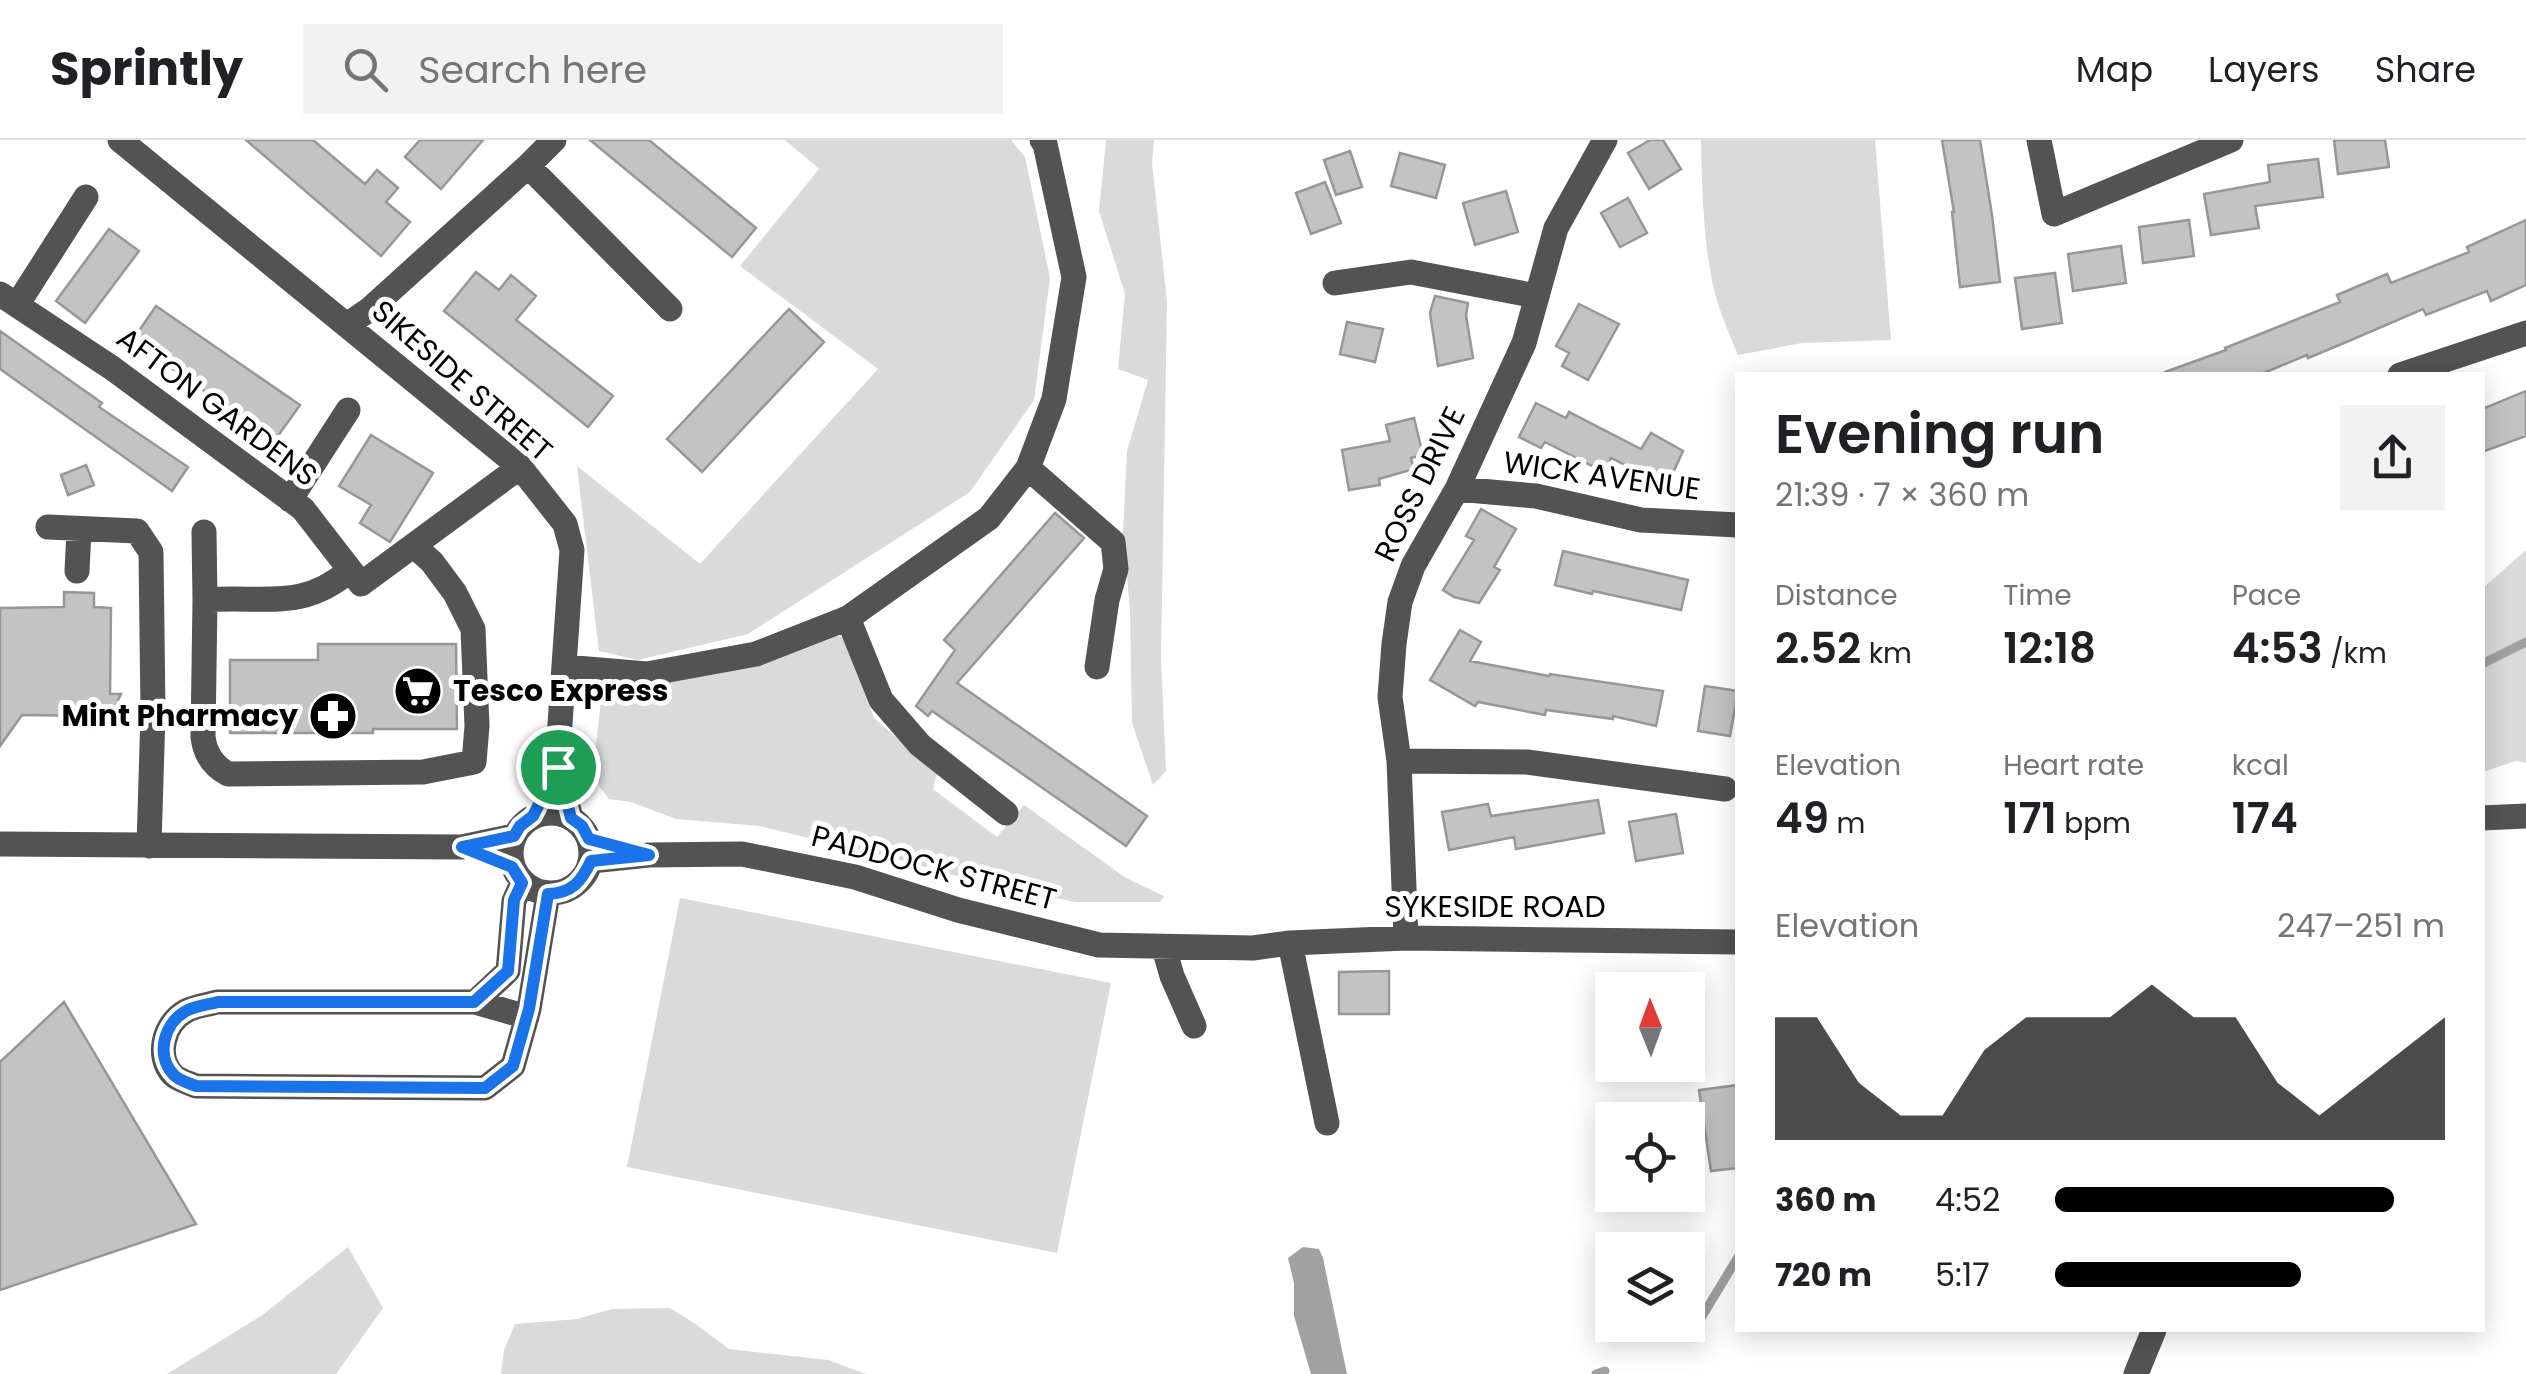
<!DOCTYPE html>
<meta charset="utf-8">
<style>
body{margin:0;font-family:Poppins,sans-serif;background:#f2f2f2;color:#202124;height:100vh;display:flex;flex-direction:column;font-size:38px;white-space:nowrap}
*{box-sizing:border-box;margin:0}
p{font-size:32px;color:#757577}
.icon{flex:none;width:55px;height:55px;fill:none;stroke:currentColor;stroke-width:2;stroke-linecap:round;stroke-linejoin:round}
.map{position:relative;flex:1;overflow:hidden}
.panel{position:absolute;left:1735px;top:232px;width:750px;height:960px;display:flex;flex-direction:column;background:#fff;border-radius:0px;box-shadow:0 5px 25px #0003}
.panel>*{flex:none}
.needle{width:65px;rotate:359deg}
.controls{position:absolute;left:1595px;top:832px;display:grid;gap:20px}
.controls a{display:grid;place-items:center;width:110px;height:110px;border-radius:0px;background:#fff;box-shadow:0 5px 25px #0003;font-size:50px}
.pin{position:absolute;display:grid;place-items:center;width:85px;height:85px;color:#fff;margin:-42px;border:5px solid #fff;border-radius:50%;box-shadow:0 2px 10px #0007}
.round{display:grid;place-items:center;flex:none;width:105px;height:105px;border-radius:0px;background:#f2f2f2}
.overview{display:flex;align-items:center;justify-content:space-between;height:170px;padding:0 40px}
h1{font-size:55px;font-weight:600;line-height:75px}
.stats{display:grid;grid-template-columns:repeat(3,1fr);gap:15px;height:170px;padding:10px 40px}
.stats div{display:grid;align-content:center}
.stats b{font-size:42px;font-weight:600}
.stats small{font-size:28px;font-weight:400}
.stats p{font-size:28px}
.chart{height:280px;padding:20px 40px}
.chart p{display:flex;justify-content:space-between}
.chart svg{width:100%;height:180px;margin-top:10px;fill:#000;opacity:.7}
ul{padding:0 40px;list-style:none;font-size:32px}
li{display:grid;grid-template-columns:160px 120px 1fr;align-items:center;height:75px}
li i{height:25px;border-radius:12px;background:#000}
header{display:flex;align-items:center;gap:60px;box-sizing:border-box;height:140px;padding:0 50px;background:#fff;border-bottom:2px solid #e0e0e0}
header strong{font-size:48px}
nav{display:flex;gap:55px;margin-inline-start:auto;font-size:35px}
.search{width:700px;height:90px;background:#f2f2f2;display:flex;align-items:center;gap:25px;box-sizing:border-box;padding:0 35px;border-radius:0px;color:#757577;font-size:38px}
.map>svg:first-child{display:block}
</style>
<header>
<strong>Sprintly</strong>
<div class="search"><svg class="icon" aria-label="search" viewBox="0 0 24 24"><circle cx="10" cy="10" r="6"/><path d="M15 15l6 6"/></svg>Search here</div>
<nav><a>Map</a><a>Layers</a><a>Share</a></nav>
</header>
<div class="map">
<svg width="2526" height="1234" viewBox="0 0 2526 1234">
<rect width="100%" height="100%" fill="#fff"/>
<path fill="#dadada" d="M785 0H1011L1025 17 1050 138 1034 260 970 352 748 494 638 520 599 511 577 326 700 424 878 229 740 126 819 29Z
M1106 0H1154L1152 23 1167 161 1161 518 1166 631 1153 645 1132 583 1130 470 1123 393 1127 311 1148 240 1118 229 1125 154 1099 71Z
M1701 0H1875L1891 200 1802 203 1738 215C1728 191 1717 166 1712 141 1703 95 1702 46 1701 0Z
M2526 410V623L2516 621 2483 632V448Z
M827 492 845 498 874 578 937 633 933 649 997 697 1024 665 1126 738 1164 756 1160 762H1075L975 741 889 717 759 686 676 679 631 662 609 659 599 646 594 621 602 552 649 542Z
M680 758 1111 843 1057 1113 627 1027Z
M348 1107 383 1168 336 1234H167L261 1176Z
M670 1168 697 1185 729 1209 828 1220 866 1234H501L504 1210 515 1184 577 1179 612 1169Z"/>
<path fill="#a1a1a1" d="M1303 1107 1319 1109 1323 1118 1347 1234H1311L1294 1176V1143L1288 1118Z"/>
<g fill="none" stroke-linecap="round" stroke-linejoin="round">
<path stroke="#a1a1a1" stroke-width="9" d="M2482 524 2526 502
M1692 1193 1738 1117
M1596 1234 1605 1231"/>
</g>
<path fill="#c3c3c3" stroke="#979797" stroke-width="2.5" d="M246 0H313L365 44 377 30 398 48 386 62 410 82 381 116Z
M420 0H483L441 49 405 17Z
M590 0H649L756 88 732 117Z
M1650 0H1663L1681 29 1649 49 1628 13Z
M1942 0H1980L1992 75 2000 142 1960 147 1952 72H1954Z
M2334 0H2385L2389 27 2338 34Z
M1350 11 1362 47 1336 55 1324 20Z
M1400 13 1445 25 1436 58 1391 46Z
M2318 19 2323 57 2255 66 2259 88 2211 95 2204 54 2270 42 2268 25Z
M1325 42 1341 83 1311 94 1296 53Z
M1506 51 1518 92 1475 105 1463 63Z
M1628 58 1647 93 1620 107 1601 73Z
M2189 80 2194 116 2143 123 2139 87Z
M2526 80V145L2491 161 2487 151 2426 175 2423 169 2344 203 2308 218 2307 215 2259 235H2166L2165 232 2226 210 2225 208 2340 162 2337 155 2387 134 2391 143 2469 112 2467 107Z
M109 89 139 111 85 183 56 161Z
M2121 106 2126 143 2073 151 2068 114Z
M476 132 499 150 511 135 536 156 516 180 613 256 588 287 444 171Z
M2055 133 2062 183 2022 189 2015 138Z
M1435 156 1468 163 1466 175 1473 218 1438 226 1430 173Z
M1579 164 1619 184 1588 240 1562 226 1569 213 1556 206Z
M156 166 300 265 275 300 132 201Z
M789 169 824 202 702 332 667 299Z
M1347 182 1383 189 1375 222 1340 214Z
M0 191 102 263 99 267 188 327 172 351 0 229Z
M2526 251V296L2482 312V269Z
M1536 263 1566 278 1569 272 1641 309 1651 293 1683 311 1667 346 1611 318 1604 332 1545 302 1541 308 1519 297Z
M1414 278 1423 315 1411 318 1414 329 1379 339 1380 345 1349 350 1342 310 1390 301 1386 285Z
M371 295 433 333 390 402 360 383 371 365 339 346Z
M86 325 94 345 68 355 61 335Z
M1481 369 1516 389 1494 427 1500 430 1479 463 1454 457 1443 450 1474 400 1466 396Z
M1055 373 1084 398 957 543 1147 676 1126 706 932 571 928 576 916 566 955 510 944 500Z
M1563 411 1688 440 1681 470 1593 451 1592 454 1555 445Z
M64 452 94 453V467L111 468 110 554H121L110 577 89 589V576L22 575 0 606V468L64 467Z
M1460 490 1481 502 1470 521 1549 536 1550 534 1663 551 1656 586 1613 576V579L1546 570 1545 575 1478 562 1475 566 1430 540Z
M318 504H456L457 589H373V593H230V520H318Z
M1705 546 1738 551 1730 596 1698 591Z
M1598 660 1604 693 1516 709 1514 697 1449 710 1442 672 1488 664 1491 676Z
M1676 674 1683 713 1636 721 1629 682Z
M1389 831V874H1339V832Z
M64 862 196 1084 0 1150V922Z
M1738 945V1028L1711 1031 1699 950Z"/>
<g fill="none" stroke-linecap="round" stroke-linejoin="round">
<path stroke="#535353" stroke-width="25" d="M120 0 520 327 565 384 572 410 557 627 571 678
M2039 0 2054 74 2231 0
M528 26 670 169
M1335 143 1411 132 1536 156
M0 154 112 228 303 369 361 444 520 327
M17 165 86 57
M347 185 370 169 528 26 554 0
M2400 235 2526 193
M1028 328 1113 402 1116 429 1107 460 1097 527
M1457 349 1536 356 1641 380 1738 385
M290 360 348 270
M48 387 137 391 151 412 153 573 149 706
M204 392 205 460
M350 430C302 472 263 455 205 460L203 597C205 614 213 626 228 634L423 632 474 622 477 586 473 489 455 453 432 422 414 406
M77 431 79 390
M848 478 881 560 920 605 1006 673
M564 527 647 534 756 514 848 478 989 378 1028 328 1054 259 1074 137 1045 4 1042 0
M1399 621 1527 622 1725 649
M511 713a40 40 0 1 1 80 0a40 40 0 1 1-80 0Z
M2482 678 2526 676
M0 704 462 707 514 696
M591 721 649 715 742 714 855 737 958 770 1099 805 1253 808 1290 803 1406 798 1738 802
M522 743 514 761 508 831 475 862H217C207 865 195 866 186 871 164 883 155 916 173 935 178 940 189 943 196 946L485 948 513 926 529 869 548 754
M1406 798 1399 621 1390 557 1394 504 1400 462 1413 426 1457 349 1524 203 1556 88 1605 0
M1290 803 1327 983
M1164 808 1172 836 1194 886
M475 862 527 877
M2136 1234 2154 1190"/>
</g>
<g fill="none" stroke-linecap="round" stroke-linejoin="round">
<g stroke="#fff" stroke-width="20">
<path id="route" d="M558 627 571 678 582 686 589 699 649 715 591 721C581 742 572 753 548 754L529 869 513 926 485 948 196 946C189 943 178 940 174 935 155 916 164 883 186 871 195 866 207 865 218 862H474L508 831 514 760 522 743 512 727 462 707 514 696 520 686 533 676Z"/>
</g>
<use href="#route" stroke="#1a73e8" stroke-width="12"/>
</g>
<defs>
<g id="supermarket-disc" transform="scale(2.5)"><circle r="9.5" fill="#000" stroke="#fff"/><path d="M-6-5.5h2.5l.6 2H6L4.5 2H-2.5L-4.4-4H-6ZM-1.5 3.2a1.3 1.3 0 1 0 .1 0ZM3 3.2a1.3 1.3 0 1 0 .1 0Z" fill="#fff"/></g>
<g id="pharmacy-disc" transform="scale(2.5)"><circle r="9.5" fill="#000" stroke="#fff"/><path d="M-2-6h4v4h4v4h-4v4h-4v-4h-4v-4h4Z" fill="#fff"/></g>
</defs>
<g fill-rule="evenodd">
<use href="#supermarket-disc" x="418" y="551"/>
<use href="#pharmacy-disc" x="333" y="576"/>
</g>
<g text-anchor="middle" stroke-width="10" stroke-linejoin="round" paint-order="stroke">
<g font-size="30" fill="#000" stroke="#fff">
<text transform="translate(462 241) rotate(41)" y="10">SIKESIDE STREET</text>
<text transform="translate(217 267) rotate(37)" y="10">AFTON GARDENS</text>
<text transform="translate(1602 336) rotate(8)" y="10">WICK AVENUE</text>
<text transform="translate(1420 344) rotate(-64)" y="10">ROSS DRIVE</text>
<text transform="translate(934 728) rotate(15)" y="10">PADDOCK STREET</text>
<text x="1495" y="777">SYKESIDE ROAD</text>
</g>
<g font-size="30" font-weight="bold" fill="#000" stroke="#fff" text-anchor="start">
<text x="453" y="561">Tesco Express</text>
<text x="298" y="586" text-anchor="end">Mint Pharmacy</text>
</g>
</g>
</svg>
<div class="controls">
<a><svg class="needle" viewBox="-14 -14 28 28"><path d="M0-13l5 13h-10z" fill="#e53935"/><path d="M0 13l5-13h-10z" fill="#757577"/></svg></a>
<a><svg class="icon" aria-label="locate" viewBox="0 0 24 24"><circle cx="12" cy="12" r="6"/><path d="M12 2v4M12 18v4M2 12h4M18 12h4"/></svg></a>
<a><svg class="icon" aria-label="layers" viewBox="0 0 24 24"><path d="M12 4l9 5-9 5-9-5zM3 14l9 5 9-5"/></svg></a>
</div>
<div class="pin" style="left:558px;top:627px;background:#1e9e55"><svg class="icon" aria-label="arrive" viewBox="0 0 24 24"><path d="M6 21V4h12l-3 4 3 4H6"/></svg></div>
<section class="panel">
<div class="overview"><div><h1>Evening run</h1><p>21:39 · 7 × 360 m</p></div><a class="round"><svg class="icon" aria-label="share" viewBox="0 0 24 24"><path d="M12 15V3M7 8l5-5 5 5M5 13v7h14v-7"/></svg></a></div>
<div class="stats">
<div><p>Distance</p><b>2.52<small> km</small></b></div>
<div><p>Time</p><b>12:18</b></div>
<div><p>Pace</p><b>4:53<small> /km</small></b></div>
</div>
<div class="stats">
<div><p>Elevation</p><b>49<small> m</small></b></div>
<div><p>Heart rate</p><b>171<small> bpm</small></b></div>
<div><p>kcal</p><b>174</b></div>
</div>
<div class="chart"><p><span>Elevation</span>247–251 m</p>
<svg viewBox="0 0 160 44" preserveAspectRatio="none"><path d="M0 44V14L10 14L20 30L30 38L40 38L50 22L60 14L70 14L80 14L90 6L100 14L110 14L120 30L130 38L140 30L150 22L160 14V44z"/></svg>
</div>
<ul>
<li><b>360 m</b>4:52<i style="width:87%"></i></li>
<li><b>720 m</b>5:17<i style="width:63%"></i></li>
</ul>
</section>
</div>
